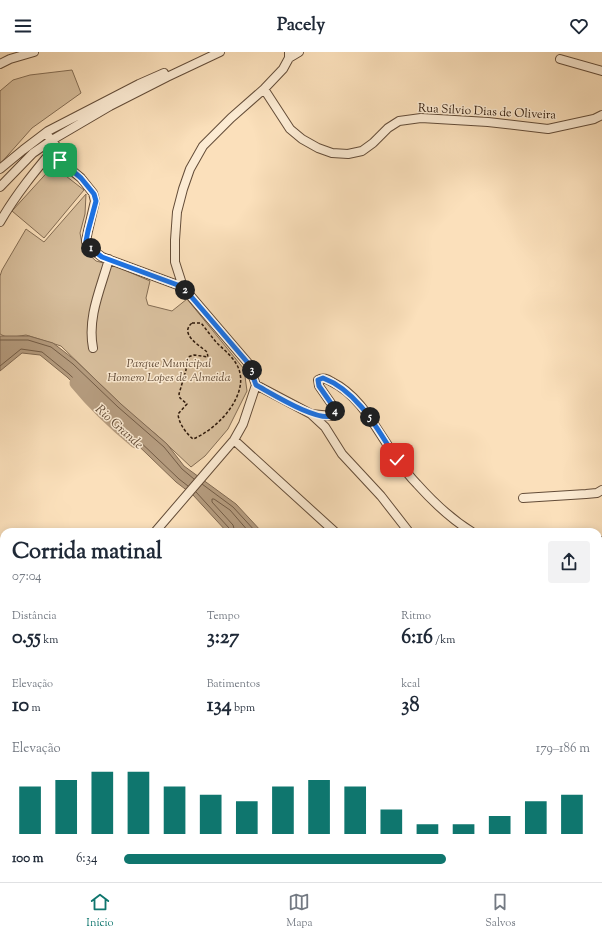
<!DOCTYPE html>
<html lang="pt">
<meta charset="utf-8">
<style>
body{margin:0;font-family:"Sorts Mill Goudy",serif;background:#f2f2f3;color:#1f2937;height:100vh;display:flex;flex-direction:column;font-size:15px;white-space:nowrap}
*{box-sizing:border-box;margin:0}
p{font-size:13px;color:#747a83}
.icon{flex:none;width:22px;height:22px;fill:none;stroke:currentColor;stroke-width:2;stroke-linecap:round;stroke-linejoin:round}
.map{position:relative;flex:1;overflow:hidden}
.panel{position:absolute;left:0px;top:476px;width:602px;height:354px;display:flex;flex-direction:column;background:#fff;border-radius:12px 12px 0 0;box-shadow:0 2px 10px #0003}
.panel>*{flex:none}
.pin{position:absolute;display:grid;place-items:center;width:34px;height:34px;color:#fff;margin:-17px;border-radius:8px;box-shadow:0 2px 6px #0006}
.km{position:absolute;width:20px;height:20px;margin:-10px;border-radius:50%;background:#222;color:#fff;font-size:11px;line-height:20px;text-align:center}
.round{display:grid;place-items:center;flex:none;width:42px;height:42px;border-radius:4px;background:#f2f2f3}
.head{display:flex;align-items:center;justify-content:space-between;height:68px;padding:0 12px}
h1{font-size:22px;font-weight:800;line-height:30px}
.metrics{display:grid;grid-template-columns:repeat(3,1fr);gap:6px;height:68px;padding:4px 12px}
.metrics div{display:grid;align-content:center}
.metrics b{font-size:20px;font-weight:800}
.metrics small{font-size:11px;font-weight:400}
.metrics p{font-size:11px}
.chart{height:112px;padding:8px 12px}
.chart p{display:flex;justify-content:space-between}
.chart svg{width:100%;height:72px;margin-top:4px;stroke:#0f766e;stroke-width:6}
ul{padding:0 12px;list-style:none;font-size:13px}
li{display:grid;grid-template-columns:64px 48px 1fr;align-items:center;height:30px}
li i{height:10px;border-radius:5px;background:#0f766e}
header{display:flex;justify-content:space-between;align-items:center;height:52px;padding:0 12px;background:#fff;font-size:18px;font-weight:800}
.tabs{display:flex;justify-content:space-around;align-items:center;height:56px;border-top:1px solid #e0e1e3;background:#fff;font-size:11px;color:#747a83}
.tabs a{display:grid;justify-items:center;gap:2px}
.tabs .active{color:#0f766e}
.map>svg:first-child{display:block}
</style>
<header><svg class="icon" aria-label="menu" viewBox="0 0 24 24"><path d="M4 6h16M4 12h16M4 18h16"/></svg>Pacely<svg class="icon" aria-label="heart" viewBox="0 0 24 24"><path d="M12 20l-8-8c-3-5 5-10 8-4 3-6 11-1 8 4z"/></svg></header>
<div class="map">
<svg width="602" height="830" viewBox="0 0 602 830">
<rect width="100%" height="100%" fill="#fbe0bb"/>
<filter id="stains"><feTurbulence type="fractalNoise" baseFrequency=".005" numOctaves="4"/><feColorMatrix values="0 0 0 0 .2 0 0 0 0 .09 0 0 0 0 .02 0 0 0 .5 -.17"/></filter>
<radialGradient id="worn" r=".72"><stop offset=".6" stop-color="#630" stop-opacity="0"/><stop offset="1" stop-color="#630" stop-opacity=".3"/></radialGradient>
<path fill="#d8bf9d" stroke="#846d54" d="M72 18 81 41 32 76 0 112V39L13 28 30 23Z
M53 114 84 138 44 186 12 159Z
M86 142 85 162 80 181 83 197 96 209 115 214 150 229 146 246 148 253 172 259 187 247 244 317 247 339 228 377 205 404 191 415 158 384 133 364 61 294 26 283 8 286 0 282V224L2 218 26 177 44 190Z"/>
<path fill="#b69d80" stroke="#806952" d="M0 284H29L53 291 75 308 121 352 167 392 184 414 236 452 262 480H227L193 443 176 430 67 325 40 303 22 301 0 319Z
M602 574V607L598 608V575Z"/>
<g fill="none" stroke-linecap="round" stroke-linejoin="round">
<path stroke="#735c46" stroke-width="1" d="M0 288H28L51 295 73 312 118 355 164 395 182 417 194 427
M0 314 21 297 42 300 69 322 179 427 188 434
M202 432 233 455 256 480
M196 440 229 476 230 480
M235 480 233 473 212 450V447H214L230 458 249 480"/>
<path stroke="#b69d80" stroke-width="13" d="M76 331C94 353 114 372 136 390"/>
<g stroke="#634c38" stroke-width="10">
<path id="minor" d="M289 6 299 0
M560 7 602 19
M0 12 10 7 34 0
M264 37 290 77 302 87 318 96 332 101 348 102 362 99 373 91 388 76 399 69 421 66 488 70 548 77 594 67 602 63
M49 85 56 94V103L65 113 81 126 93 141 95 149 88 179 86 189 89 195 102 205 183 235
M0 117 23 98 48 79 139 32 164 21
M0 135 33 101 52 88 110 54 167 25 220 0
M0 170C16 142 36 118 56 94
M93 296C87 265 101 236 109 207
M256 333 311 362 325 375 342 402 381 444 409 480
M311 362 332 364 334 363 335 357 319 334 318 328C323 325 327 327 332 330 363 345 378 382 398 408 404 417 410 425 417 432 434 451 451 467 472 480
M234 388 335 480
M523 446 586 442 597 441 602 438
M155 480 234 388 243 372 256 333 248 311 183 235 175 210V188L177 160 183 137 190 117 203 94 231 66 264 37 283 17 289 6V0
M598 489H602
M0 514 4 508
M598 537 602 538
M0 590H4
M598 704 602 705
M598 735H602
M0 736 4 719
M24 830 26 826
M259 830 261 826
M296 830 301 826
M331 830V826"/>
</g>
<path stroke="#301b0c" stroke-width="1.5" stroke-dasharray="3 2" stroke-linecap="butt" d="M192 271H201C206 277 211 284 216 290 223 297 232 304 237 313 252 341 218 377 193 387 186 381 179 372 178 362L187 352 180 346 179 342 186 318 188 305 194 303 208 305 207 300C199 293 179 282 192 271Z"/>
<use href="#minor" stroke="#fcebd3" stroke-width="8"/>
</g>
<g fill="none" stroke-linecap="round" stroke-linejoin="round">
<g stroke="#fff" stroke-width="8">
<path id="route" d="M60 108 81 126 94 142 96 149 88 179 86 189 89 195 102 205 183 235 248 311 256 333C271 341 320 372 334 363L335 357 319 334 318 328 323 326C358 339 378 378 397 408"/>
</g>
<use href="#route" stroke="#1a73e8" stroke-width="5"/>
</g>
<g text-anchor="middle" stroke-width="3" stroke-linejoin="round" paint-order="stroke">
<g font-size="12" fill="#301b0c" stroke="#fcebd3">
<text transform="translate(487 59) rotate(3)" y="4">Rua Sílvio Dias de Oliveira</text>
</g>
<g font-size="12" font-style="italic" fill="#624c38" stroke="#fcebd3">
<text x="169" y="315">Parque Municipal<tspan x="169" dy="14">Homero Lopes de Almeida</tspan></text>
</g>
<g font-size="13" font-style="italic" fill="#664f3a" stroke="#fcebd3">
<text transform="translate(120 374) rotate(42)" y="5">Rio Grande</text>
</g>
</g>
<rect width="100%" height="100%" filter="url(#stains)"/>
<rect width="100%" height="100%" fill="url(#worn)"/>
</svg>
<div class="pin" style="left:60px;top:108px;background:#1e9e55"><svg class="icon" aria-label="arrive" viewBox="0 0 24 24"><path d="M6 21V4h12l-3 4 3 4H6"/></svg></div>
<div class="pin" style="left:397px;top:408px;background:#d93025"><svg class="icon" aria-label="check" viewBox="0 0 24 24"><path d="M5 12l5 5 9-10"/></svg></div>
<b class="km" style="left:91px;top:196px">1</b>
<b class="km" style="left:185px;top:238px">2</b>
<b class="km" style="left:252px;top:318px">3</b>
<b class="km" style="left:335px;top:359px">4</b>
<b class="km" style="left:370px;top:365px">5</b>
<section class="panel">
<div class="head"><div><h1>Corrida matinal</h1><p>07:04</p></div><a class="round"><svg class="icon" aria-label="share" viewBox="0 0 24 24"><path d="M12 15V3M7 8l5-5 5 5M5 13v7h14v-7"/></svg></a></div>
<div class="metrics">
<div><p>Distância</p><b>0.55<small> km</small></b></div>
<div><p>Tempo</p><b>3:27</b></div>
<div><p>Ritmo</p><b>6:16<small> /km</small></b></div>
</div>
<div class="metrics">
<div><p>Elevação</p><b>10<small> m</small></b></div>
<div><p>Batimentos</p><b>134<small> bpm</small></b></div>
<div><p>kcal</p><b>38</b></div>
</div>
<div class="chart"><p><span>Elevação</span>179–186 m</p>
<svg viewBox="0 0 160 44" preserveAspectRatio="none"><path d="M5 44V15M15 44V11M25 44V6M35 44V6M45 44V15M55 44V20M65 44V24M75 44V15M85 44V11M95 44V15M105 44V29M115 44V38M125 44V38M135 44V33M145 44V24M155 44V20"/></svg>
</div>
<ul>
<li><b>100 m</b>6:34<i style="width:69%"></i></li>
</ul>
</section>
</div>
<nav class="tabs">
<a class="active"><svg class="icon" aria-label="home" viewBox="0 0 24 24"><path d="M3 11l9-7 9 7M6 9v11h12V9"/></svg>Início</a>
<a><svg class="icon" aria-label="map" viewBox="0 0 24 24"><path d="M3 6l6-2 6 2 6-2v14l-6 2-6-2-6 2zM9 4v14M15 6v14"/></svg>Mapa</a>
<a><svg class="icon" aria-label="saved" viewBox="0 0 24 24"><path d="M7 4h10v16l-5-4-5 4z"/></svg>Salvos</a>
</nav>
